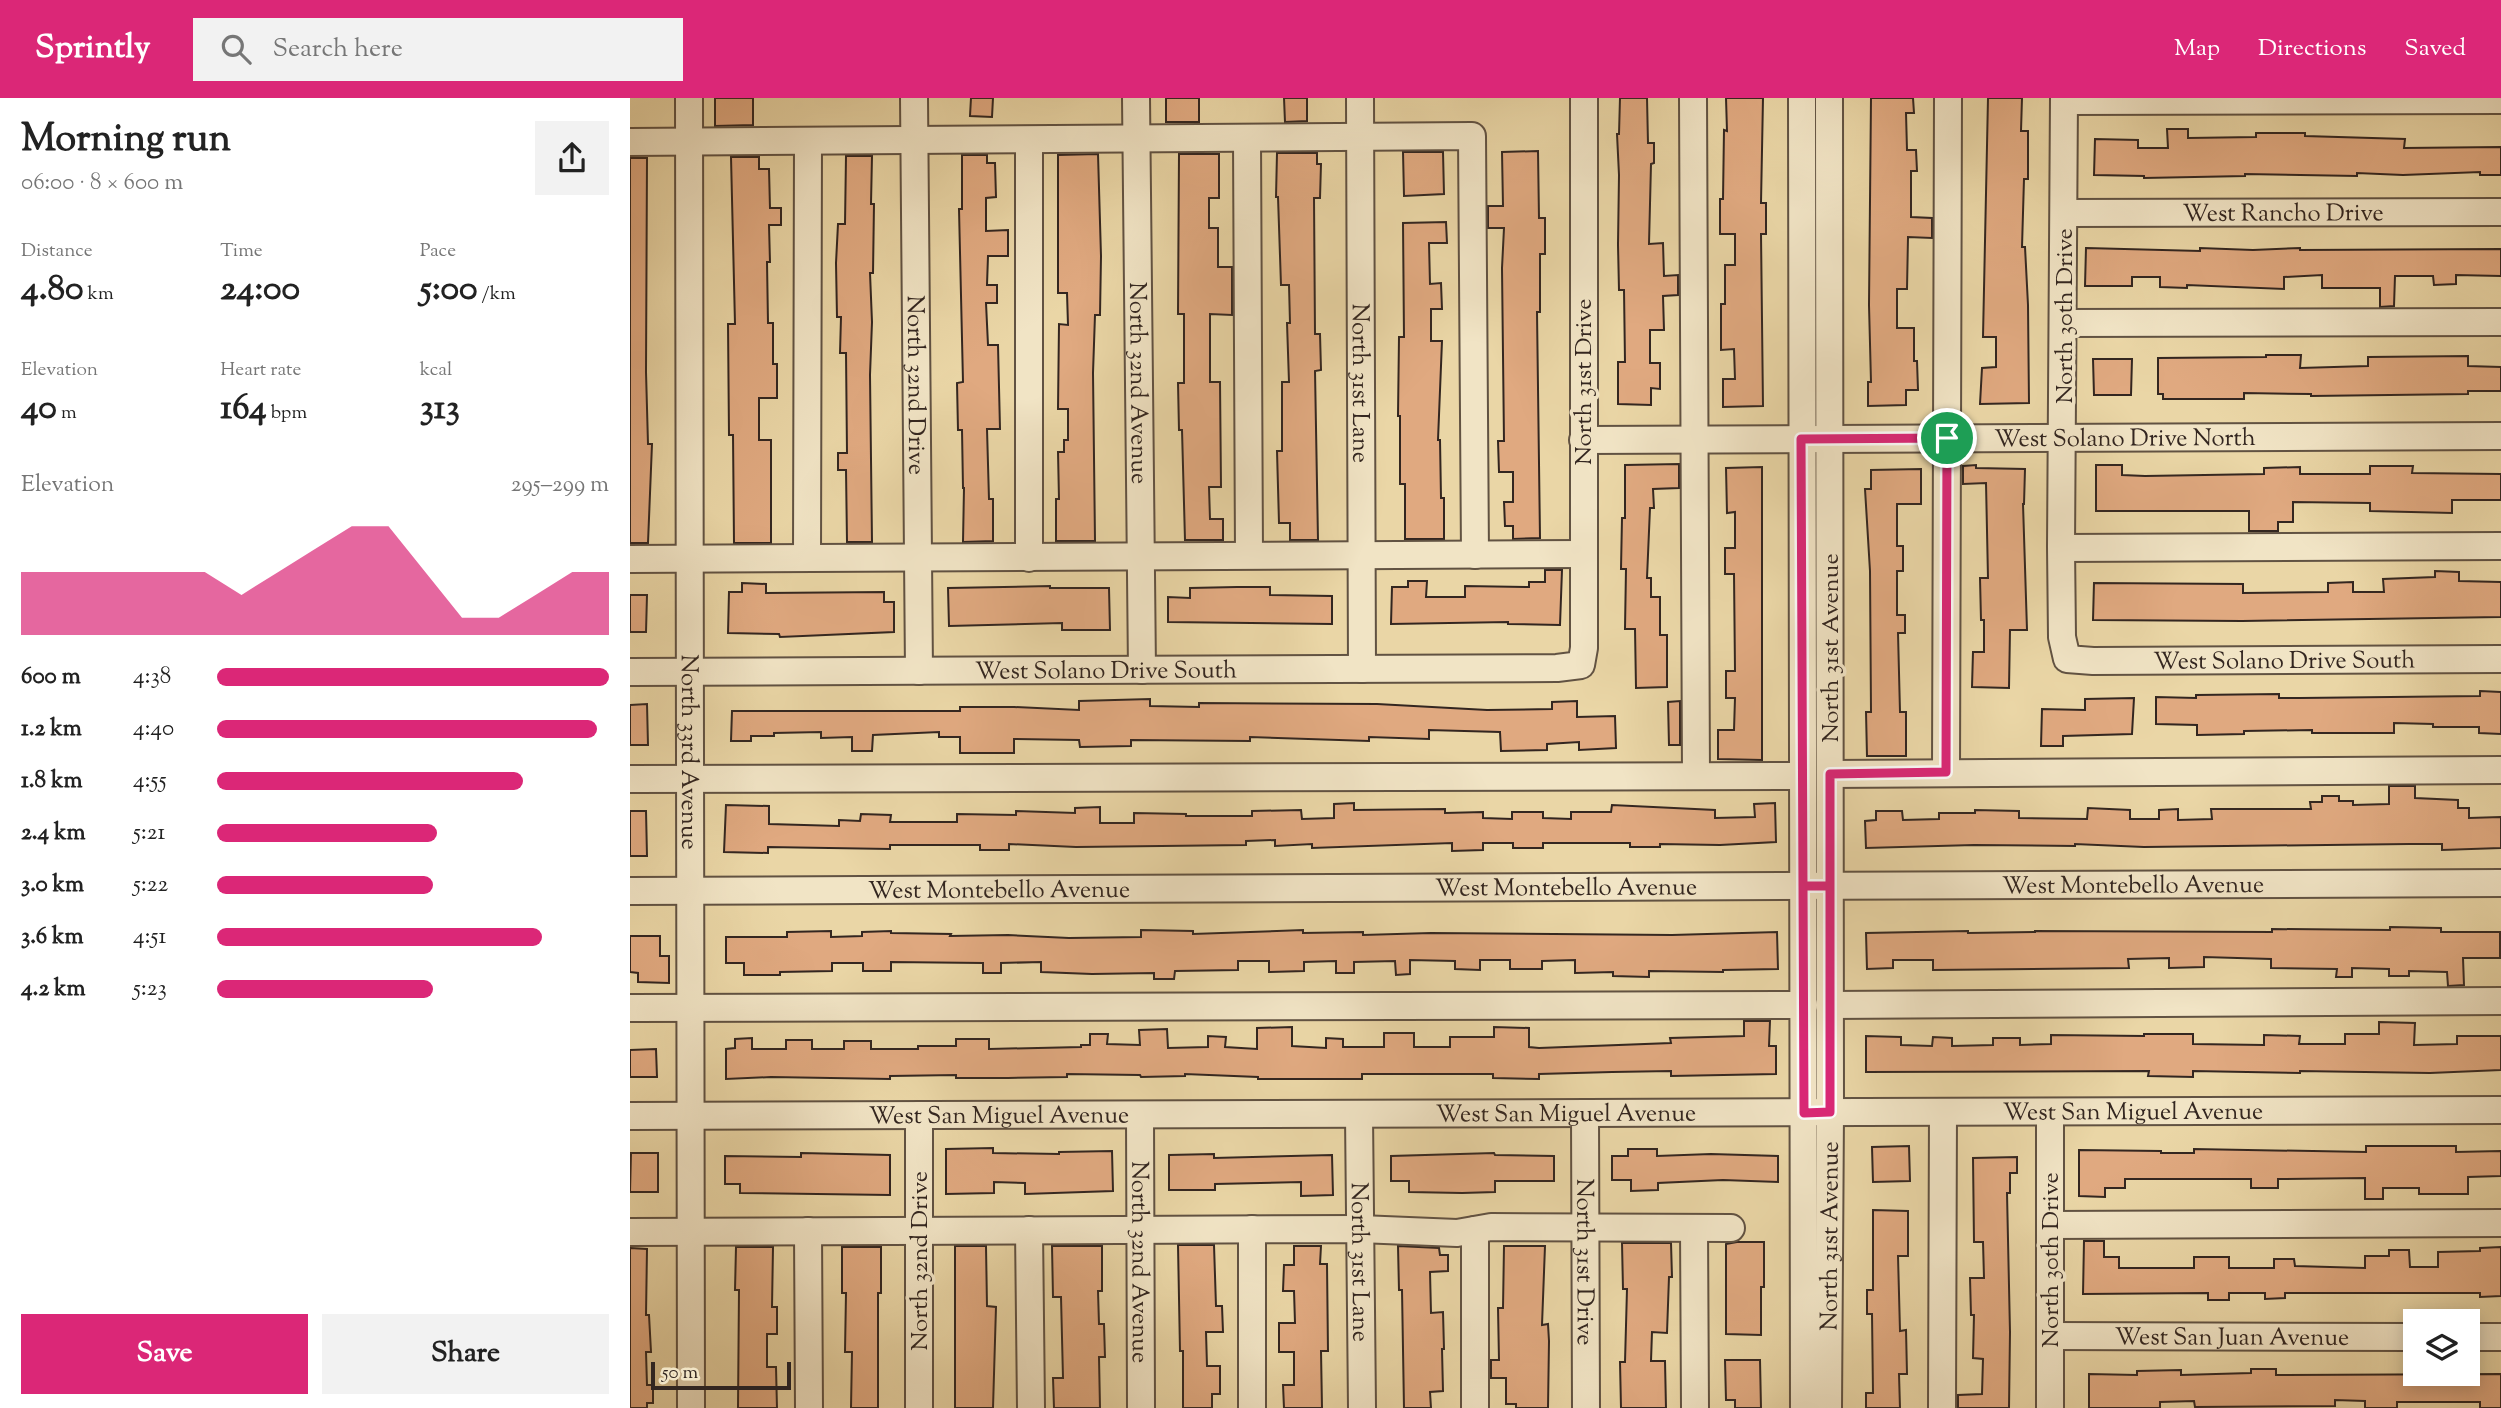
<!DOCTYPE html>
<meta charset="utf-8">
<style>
body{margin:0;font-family:"Sorts Mill Goudy",serif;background:#f2f2f2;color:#222;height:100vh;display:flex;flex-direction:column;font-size:26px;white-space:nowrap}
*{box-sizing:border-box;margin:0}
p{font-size:23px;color:#767676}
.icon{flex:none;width:38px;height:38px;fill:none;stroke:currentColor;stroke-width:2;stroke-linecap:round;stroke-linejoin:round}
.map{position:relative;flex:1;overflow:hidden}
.sheet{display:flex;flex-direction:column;background:#fff;width:630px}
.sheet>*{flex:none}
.buttons{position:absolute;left:1773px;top:1211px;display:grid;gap:14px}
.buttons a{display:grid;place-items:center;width:77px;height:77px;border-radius:0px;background:#fff;box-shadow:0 4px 18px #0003;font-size:35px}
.scale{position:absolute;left:21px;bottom:18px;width:140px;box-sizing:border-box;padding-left:7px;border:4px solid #332620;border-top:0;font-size:19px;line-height:24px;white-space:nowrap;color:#332620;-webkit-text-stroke:5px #f1e4c5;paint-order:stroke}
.pin{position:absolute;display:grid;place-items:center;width:60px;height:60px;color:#fff;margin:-30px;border:4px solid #fff;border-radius:50%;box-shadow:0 2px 7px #0007}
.round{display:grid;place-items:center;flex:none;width:74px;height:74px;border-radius:0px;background:#f2f2f2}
.summary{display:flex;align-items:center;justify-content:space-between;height:119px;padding:0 21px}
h1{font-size:38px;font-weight:700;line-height:52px}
.metrics{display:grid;grid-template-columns:repeat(3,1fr);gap:10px;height:119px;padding:7px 21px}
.metrics div{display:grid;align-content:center}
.metrics b{font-size:35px;font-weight:700}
.metrics small{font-size:19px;font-weight:400}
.metrics p{font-size:19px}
.chart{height:196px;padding:14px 21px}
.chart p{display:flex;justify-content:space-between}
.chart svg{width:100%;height:126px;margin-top:7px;fill:#db2777;opacity:.7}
.action{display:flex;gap:14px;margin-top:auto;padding:14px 21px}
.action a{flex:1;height:80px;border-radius:0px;background:#db2777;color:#fff;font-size:28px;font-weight:700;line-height:80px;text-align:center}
.action a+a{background:#f2f2f2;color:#222}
ul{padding:0 21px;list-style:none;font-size:23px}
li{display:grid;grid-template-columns:112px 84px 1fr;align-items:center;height:52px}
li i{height:18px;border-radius:9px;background:#db2777}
header{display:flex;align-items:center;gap:42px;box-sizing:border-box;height:98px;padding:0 35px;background:#db2777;color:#fff}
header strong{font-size:33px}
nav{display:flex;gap:38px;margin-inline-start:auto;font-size:24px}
.search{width:490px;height:63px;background:#f2f2f2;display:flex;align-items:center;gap:18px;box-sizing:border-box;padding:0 24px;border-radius:0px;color:#767676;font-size:26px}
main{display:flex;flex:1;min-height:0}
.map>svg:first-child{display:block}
</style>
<header>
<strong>Sprintly</strong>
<div class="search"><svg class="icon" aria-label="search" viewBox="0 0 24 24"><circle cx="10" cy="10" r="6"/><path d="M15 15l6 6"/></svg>Search here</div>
<nav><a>Map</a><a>Directions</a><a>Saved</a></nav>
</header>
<main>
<section class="sheet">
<div class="summary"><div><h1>Morning run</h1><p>06:00 · 8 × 600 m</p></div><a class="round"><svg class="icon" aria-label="share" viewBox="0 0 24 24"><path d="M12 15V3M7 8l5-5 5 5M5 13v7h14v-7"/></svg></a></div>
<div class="metrics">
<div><p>Distance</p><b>4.80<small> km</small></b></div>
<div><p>Time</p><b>24:00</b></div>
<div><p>Pace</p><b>5:00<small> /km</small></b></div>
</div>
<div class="metrics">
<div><p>Elevation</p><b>40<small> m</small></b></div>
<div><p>Heart rate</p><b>164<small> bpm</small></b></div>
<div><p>kcal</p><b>313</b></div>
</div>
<div class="chart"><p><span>Elevation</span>295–299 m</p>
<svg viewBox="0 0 160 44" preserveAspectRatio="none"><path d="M0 44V22L10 22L20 22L30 22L40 22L50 22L60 30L70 22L80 14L90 6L100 6L110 22L120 38L130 38L140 30L150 22L160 22V44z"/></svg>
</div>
<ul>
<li><b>600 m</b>4:38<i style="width:100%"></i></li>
<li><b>1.2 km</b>4:40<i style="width:97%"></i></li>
<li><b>1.8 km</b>4:55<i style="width:78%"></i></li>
<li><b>2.4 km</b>5:21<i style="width:56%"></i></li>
<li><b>3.0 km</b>5:22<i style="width:55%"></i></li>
<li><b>3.6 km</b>4:51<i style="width:83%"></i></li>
<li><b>4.2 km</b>5:23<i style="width:55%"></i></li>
</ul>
<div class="action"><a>Save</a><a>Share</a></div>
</section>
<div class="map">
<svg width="1871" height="1310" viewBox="0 0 1871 1310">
<rect width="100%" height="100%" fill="#ead6a6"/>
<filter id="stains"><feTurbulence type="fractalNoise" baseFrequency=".00286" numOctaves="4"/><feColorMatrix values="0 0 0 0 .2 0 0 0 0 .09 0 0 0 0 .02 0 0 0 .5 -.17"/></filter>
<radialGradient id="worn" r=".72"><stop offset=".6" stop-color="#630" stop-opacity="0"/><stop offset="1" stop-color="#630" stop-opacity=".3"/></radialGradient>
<path fill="#e0a980" stroke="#332620" stroke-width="2" d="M85 0H123V27L85 28Z
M341 0H363L362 19 340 18Z
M536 0H569V24H536Z
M654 0H677V23L655 24Z
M990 0H1017L1018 45H1024V65L1021 66 1019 146 1033 145 1034 178 1048 177V197L1033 198 1034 232H1020V265H1030V291L1021 290V307L988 306V264H995L994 192H989L988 147 989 77 987 36H989Z
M1096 0H1133L1131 105H1136V136H1131L1133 308 1093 309V281H1105L1104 251 1091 252V206H1095V167H1105V136H1090V101H1093L1094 32 1097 33Z
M1241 0H1283L1284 15H1276L1277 52H1286L1287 73H1281V119L1302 120V140L1278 139 1277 191H1267V230H1284V263H1287L1288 292H1276V307L1238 308V284H1241L1239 207Z
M1358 0H1392L1391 33H1398V81H1394L1392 149H1395L1398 207 1399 305 1350 306 1352 270 1366 269V239H1353Z
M1537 31H1558V40L1626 39V35H1675V38L1775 41 1774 50 1871 49V77H1850V74L1773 77 1727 75V78L1615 76V78L1514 80V78L1464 77 1465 41 1508 42V50H1538Z
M908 53 909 120H915V156H910V214H907L910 440 883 441V428H875L874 404H883V374H869L868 343H874L872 170 874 130H858V108H873L872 54Z
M773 54H813L814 96 774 98Z
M647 55H687V66H691L690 100H684L685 236H690L691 272 685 273 688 442H660V425H649L647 353H652V284H659L657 225H660L659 187H651L648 99H646Z
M468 56 471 158 470 217H465L463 275 465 443H426V401H429L428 354H434V342H438V311H428L429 226 438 227 437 195H428V57Z
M549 56H589V100H579V130H588V169H602V217L580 216V284H590L591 389H579L580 421H593V442H555L552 332H549L548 285H554V216H548Z
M332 57H357V65H365L366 99 356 100V133L378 132V158H358L357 187H367V205H356L358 247H368L370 331H357L359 401H363V443L333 444 334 390H333L332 332H328L327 285 333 284 329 111H332Z
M216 58H242L241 106H244L243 175H240L242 224 240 277 242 444H217L216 372H208V355H217L216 255H210L211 219H207L206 165 208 126H215Z
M101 59H129V71H139L140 110H151V127H139L140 164H137L138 225H143V266H147V300H129V342H141V445H104L103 337H99L98 226H105Z
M0 60H17L16 274 18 346H22L18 445H0Z
M816 124 817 145H799L800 186 811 185 812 211H801V243H812L808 342H810L811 400H814V441H775V386H770V318H768L769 239H774L773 125Z
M1456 150 1570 153V150L1623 152 1670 150V152L1871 151V178L1826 177V186L1804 187 1803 178H1765L1764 208 1750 209V190H1692V177L1654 179V191L1557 187V190L1530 189V179H1502V188H1455Z
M1636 257H1671L1670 270 1738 268V259L1838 258V268L1871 269V293H1838V296L1681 298V296L1614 295V301H1533V296H1528V260L1636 259Z
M1463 261H1502L1501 297H1464Z
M1049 366V390L1023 391 1024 410H1020L1017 480H1021V499H1030V537H1037V589L1006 590 1005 531H995L996 471H991L992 420H995V367Z
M1346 367V370L1395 371 1394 406H1393L1397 532H1380L1379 590 1342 589 1343 554H1354V522H1351L1350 480H1358L1356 385 1333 386V368Z
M1466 367H1492V377L1515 378 1634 376V370L1670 369V376H1740V368H1783L1782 375 1871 376V402H1822V415L1740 413V405L1663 404V424H1648V433H1619V413H1466Z
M1132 369V662L1088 661V632H1104L1105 600H1096V573H1105L1104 476H1095V450H1105V414L1097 415 1096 370Z
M1291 371V406H1267V448H1273V473H1267V517H1275V535H1268L1270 614H1276V658H1237L1236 614H1241L1240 473 1235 391H1241V372Z
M915 472H932L930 527 878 526V524L761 526 762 489H778V483H797L796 499H835V488L899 489V484H915Z
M1805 473 1829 474V483L1871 484V519L1612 523 1463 522 1464 485 1613 486V495L1698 494V485L1723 484V494H1754L1753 481 1805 479Z
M112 485 136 486V495L254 494V504H264V534L150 539 149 536 98 535 99 494H112Z
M420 488V490H479L480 532H432V525L319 528 318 490Z
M607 489H640V497L702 498V526L538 524V499L560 500V490Z
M0 497H17L16 534H0Z
M1850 593 1871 594V636L1849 635V629H1803V626L1764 625V635H1682V632L1614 633V636L1567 637V627L1526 626V599L1566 600V597L1649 596V600H1670L1850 598Z
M1504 600 1502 636 1433 638V648H1411L1412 611 1455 612V601Z
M520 601V608L569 609V605L747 606 857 612 922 611V604L947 603V619L985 618 986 650 949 652V644L917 646V652L871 653 870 634 799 632V641L739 639V643L620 639V643L501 642V648L450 649 449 642 384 641V655H330V639H309V634L243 637 242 653H222V639L191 640V634L144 635V638H121V643H101L102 613H330V609H384L449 612V603Z
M1050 603V647H1039L1038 604Z
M17 606 18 647H0V607Z
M1759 688H1785V700L1828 702V710H1839V720L1871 719V750L1812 752V746H1779L1514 749 1445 746V748L1344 747 1236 750 1235 723 1246 722V713H1272L1273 722 1309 721V715H1345V712L1389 713V720L1457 721 1458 710 1500 712V721H1529V712L1548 711V722L1582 721 1581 711H1681L1680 704H1692V698H1709V703H1723V707L1759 706Z
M724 705V712L815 711V715L853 714V720L882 721V714H913V720L941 721V714H981L982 707 1085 712V720L1125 719 1124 706 1145 705 1146 744 1090 747 1030 746V749H1000V745H913V750H883V745H853V752L822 753V745L682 750V746L645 748V742L616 743V747L446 749 379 746V752H350V747H260V751L138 749V755L94 754 96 707 139 708V726L209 728V722L230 723 231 716 261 717 260 724H327V716L386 717V713L445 715V710L470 709V725H504V715L556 716V718H622V713L671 712 672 721 704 720V706Z
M0 713H16L17 758H0Z
M1760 829 1811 830V834H1870V860H1833L1834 887 1818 888 1817 874 1779 873V878H1759V871L1722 870V879H1706L1707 871 1641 870V861L1574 859V869L1539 870V860L1498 861 1499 870 1303 872V862H1263V870L1237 871 1236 835 1338 833V835L1405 834V833L1642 834V831L1760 832Z
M511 832 563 833V836L673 832V835L733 834V837L801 835 1042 837 1147 834 1148 871 1093 872V874L1019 873V879L983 878V874L945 875V862L912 863V871H880V862H850V872L825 871V863L780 862V876L766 877 765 863 724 864V875H706V863L674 864V873L639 874V863H608V872L545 873 544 881H524V875L462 876 411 874V864L371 865V875H353V865L261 864V873H233V865H202V873L150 874V877H114V865H96V839H157V834L201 833V839L232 838V834L261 833V835L321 836 320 838 378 837 439 840 511 839Z
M0 838H30V858H39V885L8 884V875L0 874Z
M1114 923H1140L1139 948H1146V976L1041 978V973L982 974 909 976V981L863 980V976H732V981H628V979L555 976V978L511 979 510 977 437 976V979L378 980H326V977L260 978V981L141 979 96 981V951L105 950V941L122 940V951H156V942H182V951H214V943H241V951H288V948H326V941H359V951L451 949V947H460V936H478L477 946 510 947 509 932 537 931 538 950 578 949V938L596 939 595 949 627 951V930L662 929V948L696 950V940L713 941V949H754V935H784V949H820V939H864V929L899 930V949L909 950 1041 945 1040 940 1114 938Z
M1749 924 1785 925 1784 947 1827 946V938H1871V972L1800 975 1670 973V975L1563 973V979L1518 978 1519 973 1236 974V938L1271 939V947L1302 948 1303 939 1322 940V948L1363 947V940H1390V947L1421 946V937L1514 938V936H1563V946L1634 947V937L1670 938 1669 946H1715V936H1749Z
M26 951 27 979H0V952Z
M1279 1048 1280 1083 1243 1084 1242 1049Z
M1736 1048H1826V1054L1871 1053V1078L1838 1079V1096H1789V1090H1753V1101H1735V1080L1648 1081V1090H1621V1081H1495V1090H1475V1099L1449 1098V1052L1531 1053V1055H1564V1051L1736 1054Z
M363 1050V1055L429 1056V1054L482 1053 483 1093 395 1096V1085L364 1084V1095L316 1096V1051Z
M998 1051H1027V1058L1081 1056 1148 1058V1084L1093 1082 1028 1085V1092L1001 1093V1082H982V1058H998Z
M1 1055H28V1094H0Z
M171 1055 260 1057V1097L110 1095V1086H95V1058L171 1059Z
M864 1055 865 1057 924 1058V1083H865V1094L832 1095 779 1094V1083H761V1058Z
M584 1056V1060L702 1057 703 1097 671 1098V1084L585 1086V1092H539V1057Z
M1387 1059V1075H1380V1095H1377L1380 1234 1379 1310H1328V1297L1352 1296 1353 1261 1343 1260 1344 1217H1341L1340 1180H1354L1353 1144H1344L1343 1060Z
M1243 1112 1278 1113V1158H1268L1270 1233 1276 1232 1277 1276H1269L1270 1310H1236V1295H1243L1242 1216H1237V1192H1243Z
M1454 1143H1474V1159H1489V1170H1564V1159H1599V1170H1644V1161H1664L1665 1168 1735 1170V1158H1759V1152H1779L1780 1169H1808V1154L1850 1153V1150L1871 1149V1198L1850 1199V1195H1655V1200L1635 1201V1195H1599V1202H1578V1195L1453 1196Z
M1107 1144H1134V1189H1131V1237L1096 1236V1146Z
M992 1145H1041L1042 1179H1039L1037 1235 1022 1234 1021 1263H1035L1036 1310H991L990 1264H995L997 1191H993Z
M548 1147H584L586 1208H592L593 1234H576L577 1268H590V1296H582V1310H553V1253H550Z
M325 1148H356L357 1208 366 1209 363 1310H325Z
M422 1148H472V1193H468L469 1226H474L475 1259H469L470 1310H424L423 1280H433L431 1199H423Z
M664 1148H691L690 1166H697L698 1253H691L692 1310H654L653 1287H664V1254H649V1225H665L664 1193H653L654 1167H664Z
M768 1148 809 1150 810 1157H818V1173L800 1174 801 1215 813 1214 814 1251H812L813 1293 800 1294 801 1310H774L772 1192H769Z
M874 1148H915L912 1227 918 1226 919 1243 918 1310H886V1306H876V1280H861V1262H869L868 1210H873Z
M106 1149H143L142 1209H147V1236H137V1269H146L147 1310H108L109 1192H105Z
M212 1149H251V1195H248V1310H221L222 1254H215L216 1195H212Z
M0 1150 17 1151 16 1217H19L21 1254H16L17 1287H23V1305H17V1310H0Z
M1095 1262H1130L1131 1310H1105V1302H1096Z
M1621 1271H1646V1277L1871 1276V1310H1850V1304H1767V1310H1735V1303L1705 1302V1308L1565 1309 1564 1303 1530 1304V1310H1459V1276L1507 1277V1273L1551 1272V1277L1621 1275Z"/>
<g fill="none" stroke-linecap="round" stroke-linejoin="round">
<g stroke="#615242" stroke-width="30">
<g id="minor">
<path id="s1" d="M59 0 61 1310"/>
<path id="s2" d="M284 0 289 573"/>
<path id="s3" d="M506 0 512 572"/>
<path id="s4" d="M730 0 732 571"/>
<path d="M1063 0 1066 677"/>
<path d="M1172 0 1174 1310"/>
<path id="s5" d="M1434 0 1431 449 1432 539 1437 561 1463 563 1871 561"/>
<path d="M1434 3 1871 2"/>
<path d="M617 41 619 457"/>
<path d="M0 44 842 38 845 457"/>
<path id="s6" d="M1434 115 1871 114"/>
<path d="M1434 225 1871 224"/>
<path id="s7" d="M953 342 1871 338"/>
<path d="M1432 450 1871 448"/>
<path d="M177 460 178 44"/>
<path d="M399 460V42"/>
<path d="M0 461 953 456"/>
<path id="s8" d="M0 574 927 570 951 567 954 550V0"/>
<path d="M1316 675 1318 0"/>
<path d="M1200 676 1871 672"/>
<path d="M0 681 1172 678"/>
<path id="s9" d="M0 793 1871 785"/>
<path d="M1200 907 1871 903"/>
<path d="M0 910 1174 907"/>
<path d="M289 1017V1310"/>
<path id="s10" d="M510 1017 511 1310"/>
<path id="s11" d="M729 1017 732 1310"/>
<path id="s12" d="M955 1017 956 1310"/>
<path id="s13" d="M0 1018 1871 1012"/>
<path d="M1420 1127 1871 1125"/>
<path d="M1064 1130 1065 1310"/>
<path d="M622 1131V1310"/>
<path d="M399 1132 401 1310"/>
<path d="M178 1133 179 1310"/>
<path d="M0 1134 730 1131 827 1135 861 1129 1101 1130"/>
<path id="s14" d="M1420 1238 1785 1239"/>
<path d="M1838 1239H1871"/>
<path d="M845 1310V1132"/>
<path id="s15" d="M1198 1310 1200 1014 1199 0"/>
<path d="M1312 1310 1313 1014"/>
<path d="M1420 1310V1014"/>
</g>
</g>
<use href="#minor" stroke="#f1e4c5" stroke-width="26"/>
</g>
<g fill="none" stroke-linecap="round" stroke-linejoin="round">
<g stroke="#fff" stroke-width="14">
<path id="route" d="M1317 340 1316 674 1200 676V788H1173L1174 1015 1200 1014V788H1173L1171 341 1317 340"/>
</g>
<use href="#route" stroke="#db2777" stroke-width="9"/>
</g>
<g text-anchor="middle" stroke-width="7" stroke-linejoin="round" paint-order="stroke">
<g font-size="24" fill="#332620" stroke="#f1e4c5">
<text dy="8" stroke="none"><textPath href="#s6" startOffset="219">West Rancho Drive</textPath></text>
<text transform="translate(1434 218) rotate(-90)" y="8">North 30th Drive</text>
<text transform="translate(953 284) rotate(-90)" y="8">North 31st Drive</text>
<text dy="8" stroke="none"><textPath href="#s4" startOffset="285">North 31st Lane</textPath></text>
<text dy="8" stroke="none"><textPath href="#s2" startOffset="287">North 32nd Drive</textPath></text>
<text dy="8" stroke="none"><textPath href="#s3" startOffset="285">North 32nd Avenue</textPath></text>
<text dy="8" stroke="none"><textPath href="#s7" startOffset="542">West Solano Drive North</textPath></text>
<text transform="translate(1200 550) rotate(-90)" y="8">North 31st Avenue</text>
<text dy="8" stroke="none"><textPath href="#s5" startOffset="779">West Solano Drive South</textPath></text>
<text dy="8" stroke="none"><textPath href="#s8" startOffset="476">West Solano Drive South</textPath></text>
<text dy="8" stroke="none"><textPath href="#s1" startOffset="654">North 33rd Avenue</textPath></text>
<text dy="8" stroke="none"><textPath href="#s9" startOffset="1503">West Montebello Avenue</textPath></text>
<text dy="8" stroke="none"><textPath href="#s9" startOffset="936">West Montebello Avenue</textPath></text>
<text dy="8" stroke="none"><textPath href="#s9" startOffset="369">West Montebello Avenue</textPath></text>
<text dy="8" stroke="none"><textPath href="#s13" startOffset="1503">West San Miguel Avenue</textPath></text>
<text dy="8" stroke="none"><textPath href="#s13" startOffset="936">West San Miguel Avenue</textPath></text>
<text dy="8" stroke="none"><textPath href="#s13" startOffset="369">West San Miguel Avenue</textPath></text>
<text dy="8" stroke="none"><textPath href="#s15" startOffset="172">North 31st Avenue</textPath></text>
<text transform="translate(1420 1162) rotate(-90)" y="8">North 30th Drive</text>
<text transform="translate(289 1163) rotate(-90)" y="8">North 32nd Drive</text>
<text dy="8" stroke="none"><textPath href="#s12" startOffset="147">North 31st Drive</textPath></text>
<text dy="8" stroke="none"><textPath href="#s10" startOffset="147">North 32nd Avenue</textPath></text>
<text dy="8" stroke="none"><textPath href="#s11" startOffset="147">North 31st Lane</textPath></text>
<text dy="8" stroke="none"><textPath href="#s14" startOffset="182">West San Juan Avenue</textPath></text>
</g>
</g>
<rect width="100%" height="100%" filter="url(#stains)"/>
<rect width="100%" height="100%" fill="url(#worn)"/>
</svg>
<div class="buttons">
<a><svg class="icon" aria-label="layers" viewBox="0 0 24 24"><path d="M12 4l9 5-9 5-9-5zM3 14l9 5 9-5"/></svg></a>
</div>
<div class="scale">50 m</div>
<div class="pin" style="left:1317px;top:340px;background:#1e9e55"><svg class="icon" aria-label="arrive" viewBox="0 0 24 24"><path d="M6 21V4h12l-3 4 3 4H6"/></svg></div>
</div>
</main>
